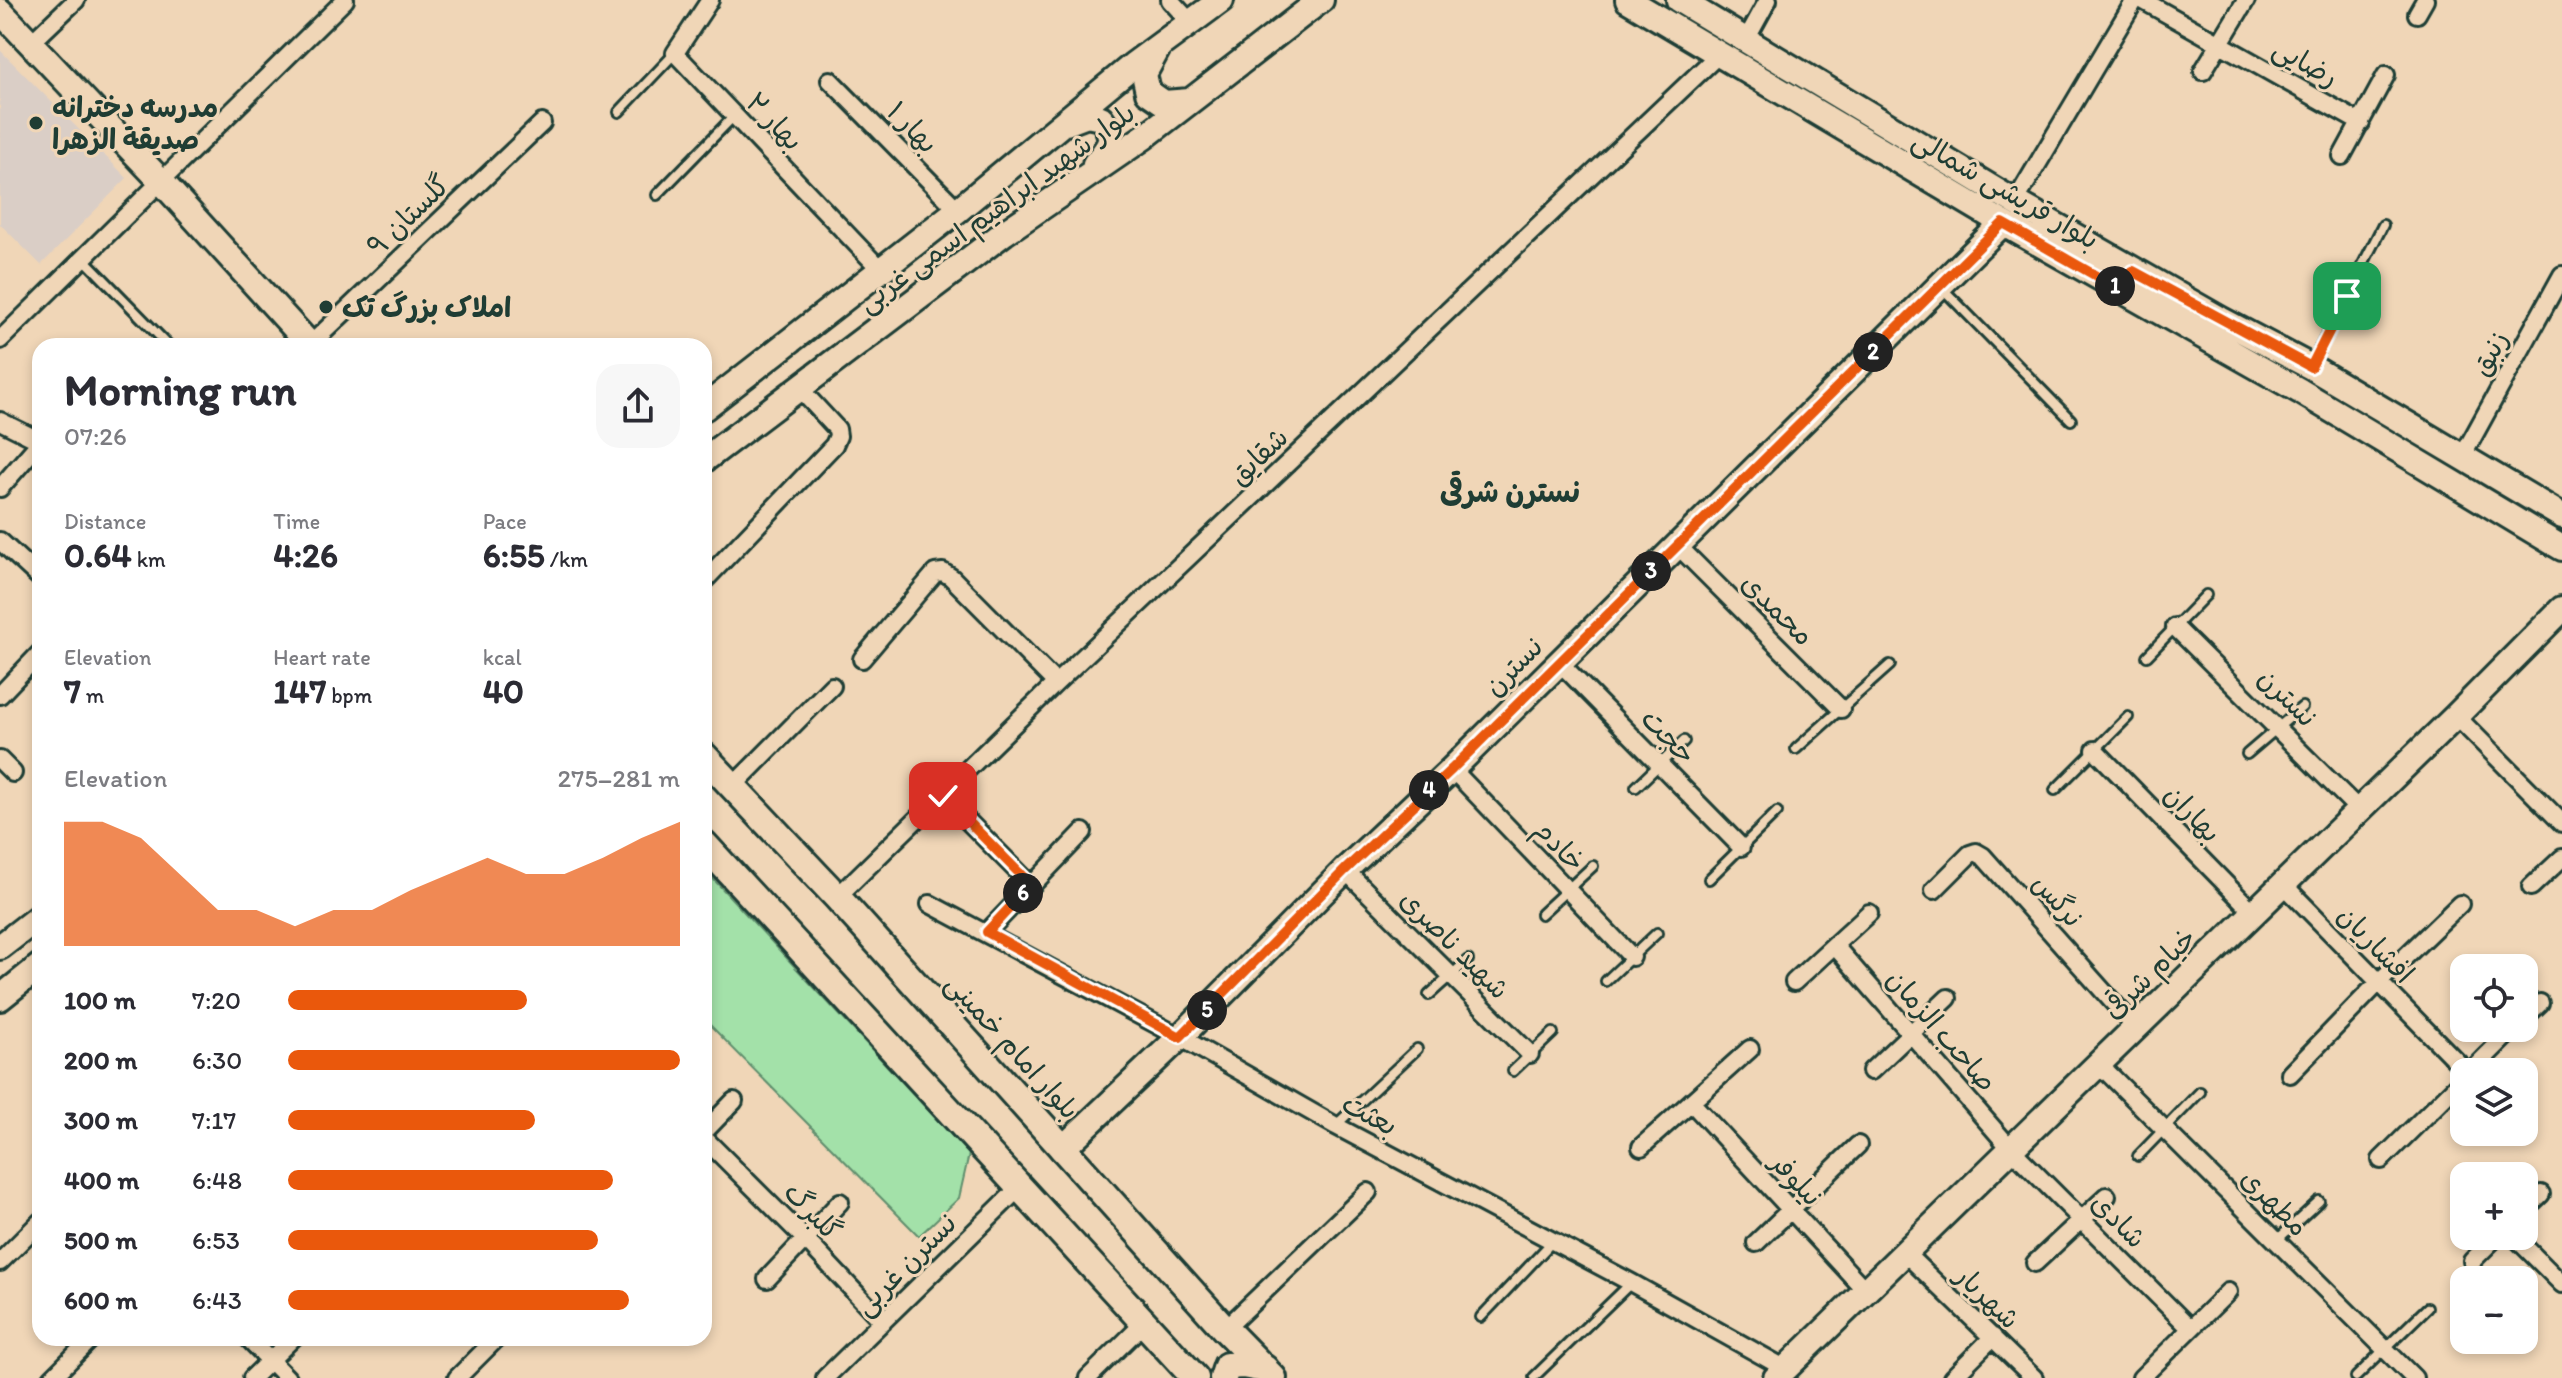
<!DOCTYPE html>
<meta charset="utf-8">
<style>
body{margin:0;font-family:Itim,"Playpen Sans Arabic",sans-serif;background:#f7f7f7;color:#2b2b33;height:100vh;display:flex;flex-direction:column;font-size:30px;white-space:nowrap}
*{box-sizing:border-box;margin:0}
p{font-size:26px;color:#7c7c81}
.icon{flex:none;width:44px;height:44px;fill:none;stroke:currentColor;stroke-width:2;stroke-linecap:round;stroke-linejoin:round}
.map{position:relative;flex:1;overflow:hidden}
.side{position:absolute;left:32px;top:338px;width:680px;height:1008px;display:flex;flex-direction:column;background:#fff;border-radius:24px;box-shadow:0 4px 12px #0003}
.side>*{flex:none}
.controls{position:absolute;left:2450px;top:954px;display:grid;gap:16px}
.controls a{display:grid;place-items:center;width:88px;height:88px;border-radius:16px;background:#fff;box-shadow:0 4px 12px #0003;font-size:40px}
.pin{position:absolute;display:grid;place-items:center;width:68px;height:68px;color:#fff;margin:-34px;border-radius:16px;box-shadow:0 4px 12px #0006}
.km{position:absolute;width:40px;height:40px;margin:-20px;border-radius:50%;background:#222;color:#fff;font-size:22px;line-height:40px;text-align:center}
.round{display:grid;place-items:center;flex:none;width:84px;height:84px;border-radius:24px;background:#f7f7f7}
.summary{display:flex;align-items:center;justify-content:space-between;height:136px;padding:0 32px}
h1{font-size:44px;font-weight:700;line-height:60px}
.stats{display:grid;grid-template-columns:repeat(3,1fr);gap:12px;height:136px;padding:8px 32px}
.stats div{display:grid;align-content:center}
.stats b{font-size:34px;font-weight:700}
.stats small{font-size:22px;font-weight:400}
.stats p{font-size:22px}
.chart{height:224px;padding:16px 32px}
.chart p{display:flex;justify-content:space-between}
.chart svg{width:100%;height:144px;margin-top:8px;fill:#ea580c;opacity:.7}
ul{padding:0 32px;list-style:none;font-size:26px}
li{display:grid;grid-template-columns:128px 96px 1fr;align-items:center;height:60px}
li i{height:20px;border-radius:10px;background:#ea580c}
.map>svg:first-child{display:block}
</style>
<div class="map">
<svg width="2562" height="1378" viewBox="0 0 2562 1378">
<rect width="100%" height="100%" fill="#f0d6b7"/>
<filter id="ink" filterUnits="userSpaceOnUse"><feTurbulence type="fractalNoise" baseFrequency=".0125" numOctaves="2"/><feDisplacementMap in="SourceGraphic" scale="16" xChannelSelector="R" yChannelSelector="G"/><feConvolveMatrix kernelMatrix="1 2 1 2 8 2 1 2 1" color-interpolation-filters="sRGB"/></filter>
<g filter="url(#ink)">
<path fill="#dacec6" d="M0 50 127 178 41 265 0 224Z"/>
<path fill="#a3e1a9" stroke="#618f6e" stroke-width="2" d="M704 869 969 1154 959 1198 919 1236 704 1019Z"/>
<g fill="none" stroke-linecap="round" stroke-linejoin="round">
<g stroke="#1f3d34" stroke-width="14">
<path id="lane" d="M619 112 675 53
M657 195 734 116
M83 258 169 346
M1943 289 2071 420
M2311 366 2383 225
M2147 656 2206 595
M1796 749 1890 665
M2247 754 2302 707
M1636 787 1684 741
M2055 790 2128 717
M1709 879 1777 812
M1541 914 1593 866
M1606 981 1657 933
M1429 995 1468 960
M1513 1071 1553 1033
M1336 1125 1417 1049
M2138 1156 2200 1092
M2277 1240 2319 1201
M1481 1317 1553 1241
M1534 1377 1631 1283
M2356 1377 2427 1308"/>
</g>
<g stroke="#1f3d34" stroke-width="22">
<path id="street" d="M710 0 675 53 881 270
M1170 0 1191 23
M2142 0 2361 123
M2417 14 2425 0
M1746 40 1768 0
M31 43 76 0
M2203 71 2246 0
M830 80 958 210
M2342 156 2386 75
M2015 202 2135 0
M0 340 345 0
M310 345 542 123
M0 421 40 441
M2462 457 2562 275
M0 488 40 442
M0 541 40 578
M1677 545 1841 709
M704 581 834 445 838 436 837 429 800 389
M2175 627 2359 810
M862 659 935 573 943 572 951 577 1056 683
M1559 662 1741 847
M0 695 40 653
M2456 716 2562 823
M2095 750 2254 913
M0 760 13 773
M1452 769 1632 957
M733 786 832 686
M943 796 1031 885
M1345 870 1530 1054
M2283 884 2467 1072
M2531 887 2562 858
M1934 890 1970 854 1976 852 1983 856 2136 1028
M837 897 1056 683 1718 55
M930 904 1180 1037 1336 1126 1632 1283 1786 1369
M987 932 1083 832
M1834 945 2011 1149 2190 1328
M1794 982 1869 913
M2524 1018 2540 1003
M2099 1064 2414 1378
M1871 1071 1948 998
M2470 1072 2514 1028
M2290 1074 2378 983 2460 904
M1691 1102 1866 1291
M704 1132 734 1101
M704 1138 805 1239 883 1322
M1641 1147 1750 1049
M2381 1160 2464 1078
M2524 1210 2541 1194
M2514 1236 2562 1284
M1756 1243 1858 1145
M1905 1253 2034 1378
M2472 1261 2497 1236
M0 1262 40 1222
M2035 1263 2107 1196
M767 1279 840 1202
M1225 1329 1368 1192
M248 1338 287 1378
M52 1378 92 1338
M252 1378 293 1338
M457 1378 497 1338
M825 1378 1021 1186
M1088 1378 1144 1323
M1952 1378 1993 1337
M2141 1378 2228 1292"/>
</g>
<g stroke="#1f3d34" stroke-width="30">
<path id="secondary" d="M1628 0 2003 223 2300 391 2562 548
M1679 0 2015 202 2220 319 2311 367 2562 516
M0 11 161 181 311 346
M1158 48 1144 74 1148 92 1164 103 1190 101
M1066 123 1087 115 1101 118C1117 140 1110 145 1095 164
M704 408 958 210 1133 65 1221 0
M704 460 1004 233 1144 137 1321 0
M0 947 40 916
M0 998 40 966
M1062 1149 1180 1037 1345 870 1452 769 2003 223
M1776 1378 2456 716 2562 609"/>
</g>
<g stroke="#1f3d34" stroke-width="32">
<path id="primary" d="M704 756 837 897 1225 1329 1273 1378
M704 844 1195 1378
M1223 1378 1227 1366 1243 1365 1265 1369"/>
</g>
<use href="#lane" stroke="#f0d6b7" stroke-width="8"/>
<use href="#street" stroke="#f0d6b7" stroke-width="16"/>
<use href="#secondary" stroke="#f0d6b7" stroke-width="24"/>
<use href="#primary" stroke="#f0d6b7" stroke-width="26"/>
</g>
</g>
<g fill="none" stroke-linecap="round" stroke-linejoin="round" filter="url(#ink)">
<g stroke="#fff" stroke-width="16">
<path id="route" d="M943 796 1031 885 987 932 1180 1037 1345 870 1452 769 2003 223 2121 290 2133 271 2311 367 2347 296"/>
</g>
<use href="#route" stroke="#ea580c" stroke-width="10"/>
</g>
<g fill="#1f3d34" stroke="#f0d6b7" stroke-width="3">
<circle cx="36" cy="123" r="8"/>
<circle cx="326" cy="307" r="8"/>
</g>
<g text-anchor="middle" stroke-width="6" stroke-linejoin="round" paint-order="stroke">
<g font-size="28" fill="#1f3d34" stroke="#f0d6b7">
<text transform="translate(2306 62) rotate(29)" y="10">رضایی</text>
<text transform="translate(775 121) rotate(46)" y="10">بهار ۲</text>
<text transform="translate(913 127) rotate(46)" y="10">بهار ۱</text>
<text transform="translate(2006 189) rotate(30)" y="10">بلوار قریشی شمالی</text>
<text transform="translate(996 207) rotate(-36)" y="10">بلوار شهید ابراهیم اسمی غربی</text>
<text transform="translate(408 215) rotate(-44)" y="10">گلستان ۹</text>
<text transform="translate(2489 353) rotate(-61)" y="10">زنبق</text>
<text transform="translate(1258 456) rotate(-44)" y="10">شقایق</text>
<text transform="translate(1778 609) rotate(45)" y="10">محمدی</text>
<text transform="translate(1513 666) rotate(-45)" y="10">نسترن</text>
<text transform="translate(2288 697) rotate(45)" y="10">نسترن</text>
<text transform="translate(1669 736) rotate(46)" y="10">حجت</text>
<text transform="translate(2193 813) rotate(46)" y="10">بهاران</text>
<text transform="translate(1560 845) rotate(46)" y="10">خادم</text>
<text transform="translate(2058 900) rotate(48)" y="10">نرگس</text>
<text transform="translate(1455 944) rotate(45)" y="10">شهید ناصری</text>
<text transform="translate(2376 944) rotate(46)" y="10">افشاریان</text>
<text transform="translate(2149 973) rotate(-44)" y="10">خیام شرقی</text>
<text transform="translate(1942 1030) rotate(49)" y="10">صاحب الزمان</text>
<text transform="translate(1013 1046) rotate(48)" y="10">بلوار امام خمینی</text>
<text transform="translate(1370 1114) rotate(28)" y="10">بعثت</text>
<text transform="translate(1797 1179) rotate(47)" y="10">نیلوفر</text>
<text transform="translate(2275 1202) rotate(45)" y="10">مطهری</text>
<text transform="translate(813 1211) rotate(46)" y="10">گلبرگ</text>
<text transform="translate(2119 1220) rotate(45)" y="10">شادی</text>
<text transform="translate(905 1264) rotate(-45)" y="10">نسترن غربی</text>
<text transform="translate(1988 1297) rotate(44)" y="10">شهریار</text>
</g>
<g font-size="28" font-weight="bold" fill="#1f3d34" stroke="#f0d6b7" text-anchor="start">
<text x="52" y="117">مدرسه دخترانه<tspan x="52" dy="32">صدیقة الزهرا</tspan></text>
<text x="342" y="317">املاک بزرگ تک</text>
</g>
<g font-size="30" font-weight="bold" fill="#1f3d34" stroke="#f0d6b7">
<text x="1510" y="502">نسترن شرقی</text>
</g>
</g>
</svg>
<div class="controls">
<a><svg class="icon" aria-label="locate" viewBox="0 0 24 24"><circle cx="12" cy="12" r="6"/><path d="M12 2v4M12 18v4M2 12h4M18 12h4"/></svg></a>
<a><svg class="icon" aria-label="layers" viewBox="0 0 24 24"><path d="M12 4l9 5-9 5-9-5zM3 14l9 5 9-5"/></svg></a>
<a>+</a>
<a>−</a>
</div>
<div class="pin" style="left:2347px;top:296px;background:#1e9e55"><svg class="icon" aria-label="arrive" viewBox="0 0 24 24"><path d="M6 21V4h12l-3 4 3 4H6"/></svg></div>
<div class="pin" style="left:943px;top:796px;background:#d93025"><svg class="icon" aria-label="check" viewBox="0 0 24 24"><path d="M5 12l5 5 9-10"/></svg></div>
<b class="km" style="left:2115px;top:286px">1</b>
<b class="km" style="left:1873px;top:352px">2</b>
<b class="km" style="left:1651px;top:571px">3</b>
<b class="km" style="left:1429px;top:790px">4</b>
<b class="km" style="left:1207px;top:1010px">5</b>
<b class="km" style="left:1023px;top:893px">6</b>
<section class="side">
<div class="summary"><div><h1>Morning run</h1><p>07:26</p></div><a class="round"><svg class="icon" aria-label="share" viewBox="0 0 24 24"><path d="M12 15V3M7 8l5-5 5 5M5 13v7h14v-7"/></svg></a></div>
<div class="stats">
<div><p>Distance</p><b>0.64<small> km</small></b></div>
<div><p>Time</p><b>4:26</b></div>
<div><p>Pace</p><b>6:55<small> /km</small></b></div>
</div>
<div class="stats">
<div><p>Elevation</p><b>7<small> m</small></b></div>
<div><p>Heart rate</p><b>147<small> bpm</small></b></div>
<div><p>kcal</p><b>40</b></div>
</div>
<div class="chart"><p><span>Elevation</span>275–281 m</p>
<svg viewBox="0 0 160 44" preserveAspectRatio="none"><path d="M0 44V6L10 6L20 11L30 22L40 33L50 33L60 38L70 33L80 33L90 27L100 22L110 17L120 22L130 22L140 17L150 11L160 6V44z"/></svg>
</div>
<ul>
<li><b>100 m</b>7:20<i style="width:61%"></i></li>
<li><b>200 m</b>6:30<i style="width:100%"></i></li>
<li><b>300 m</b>7:17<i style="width:63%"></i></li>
<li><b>400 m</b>6:48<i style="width:83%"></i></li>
<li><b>500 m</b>6:53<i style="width:79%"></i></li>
<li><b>600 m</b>6:43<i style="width:87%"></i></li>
</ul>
</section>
</div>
